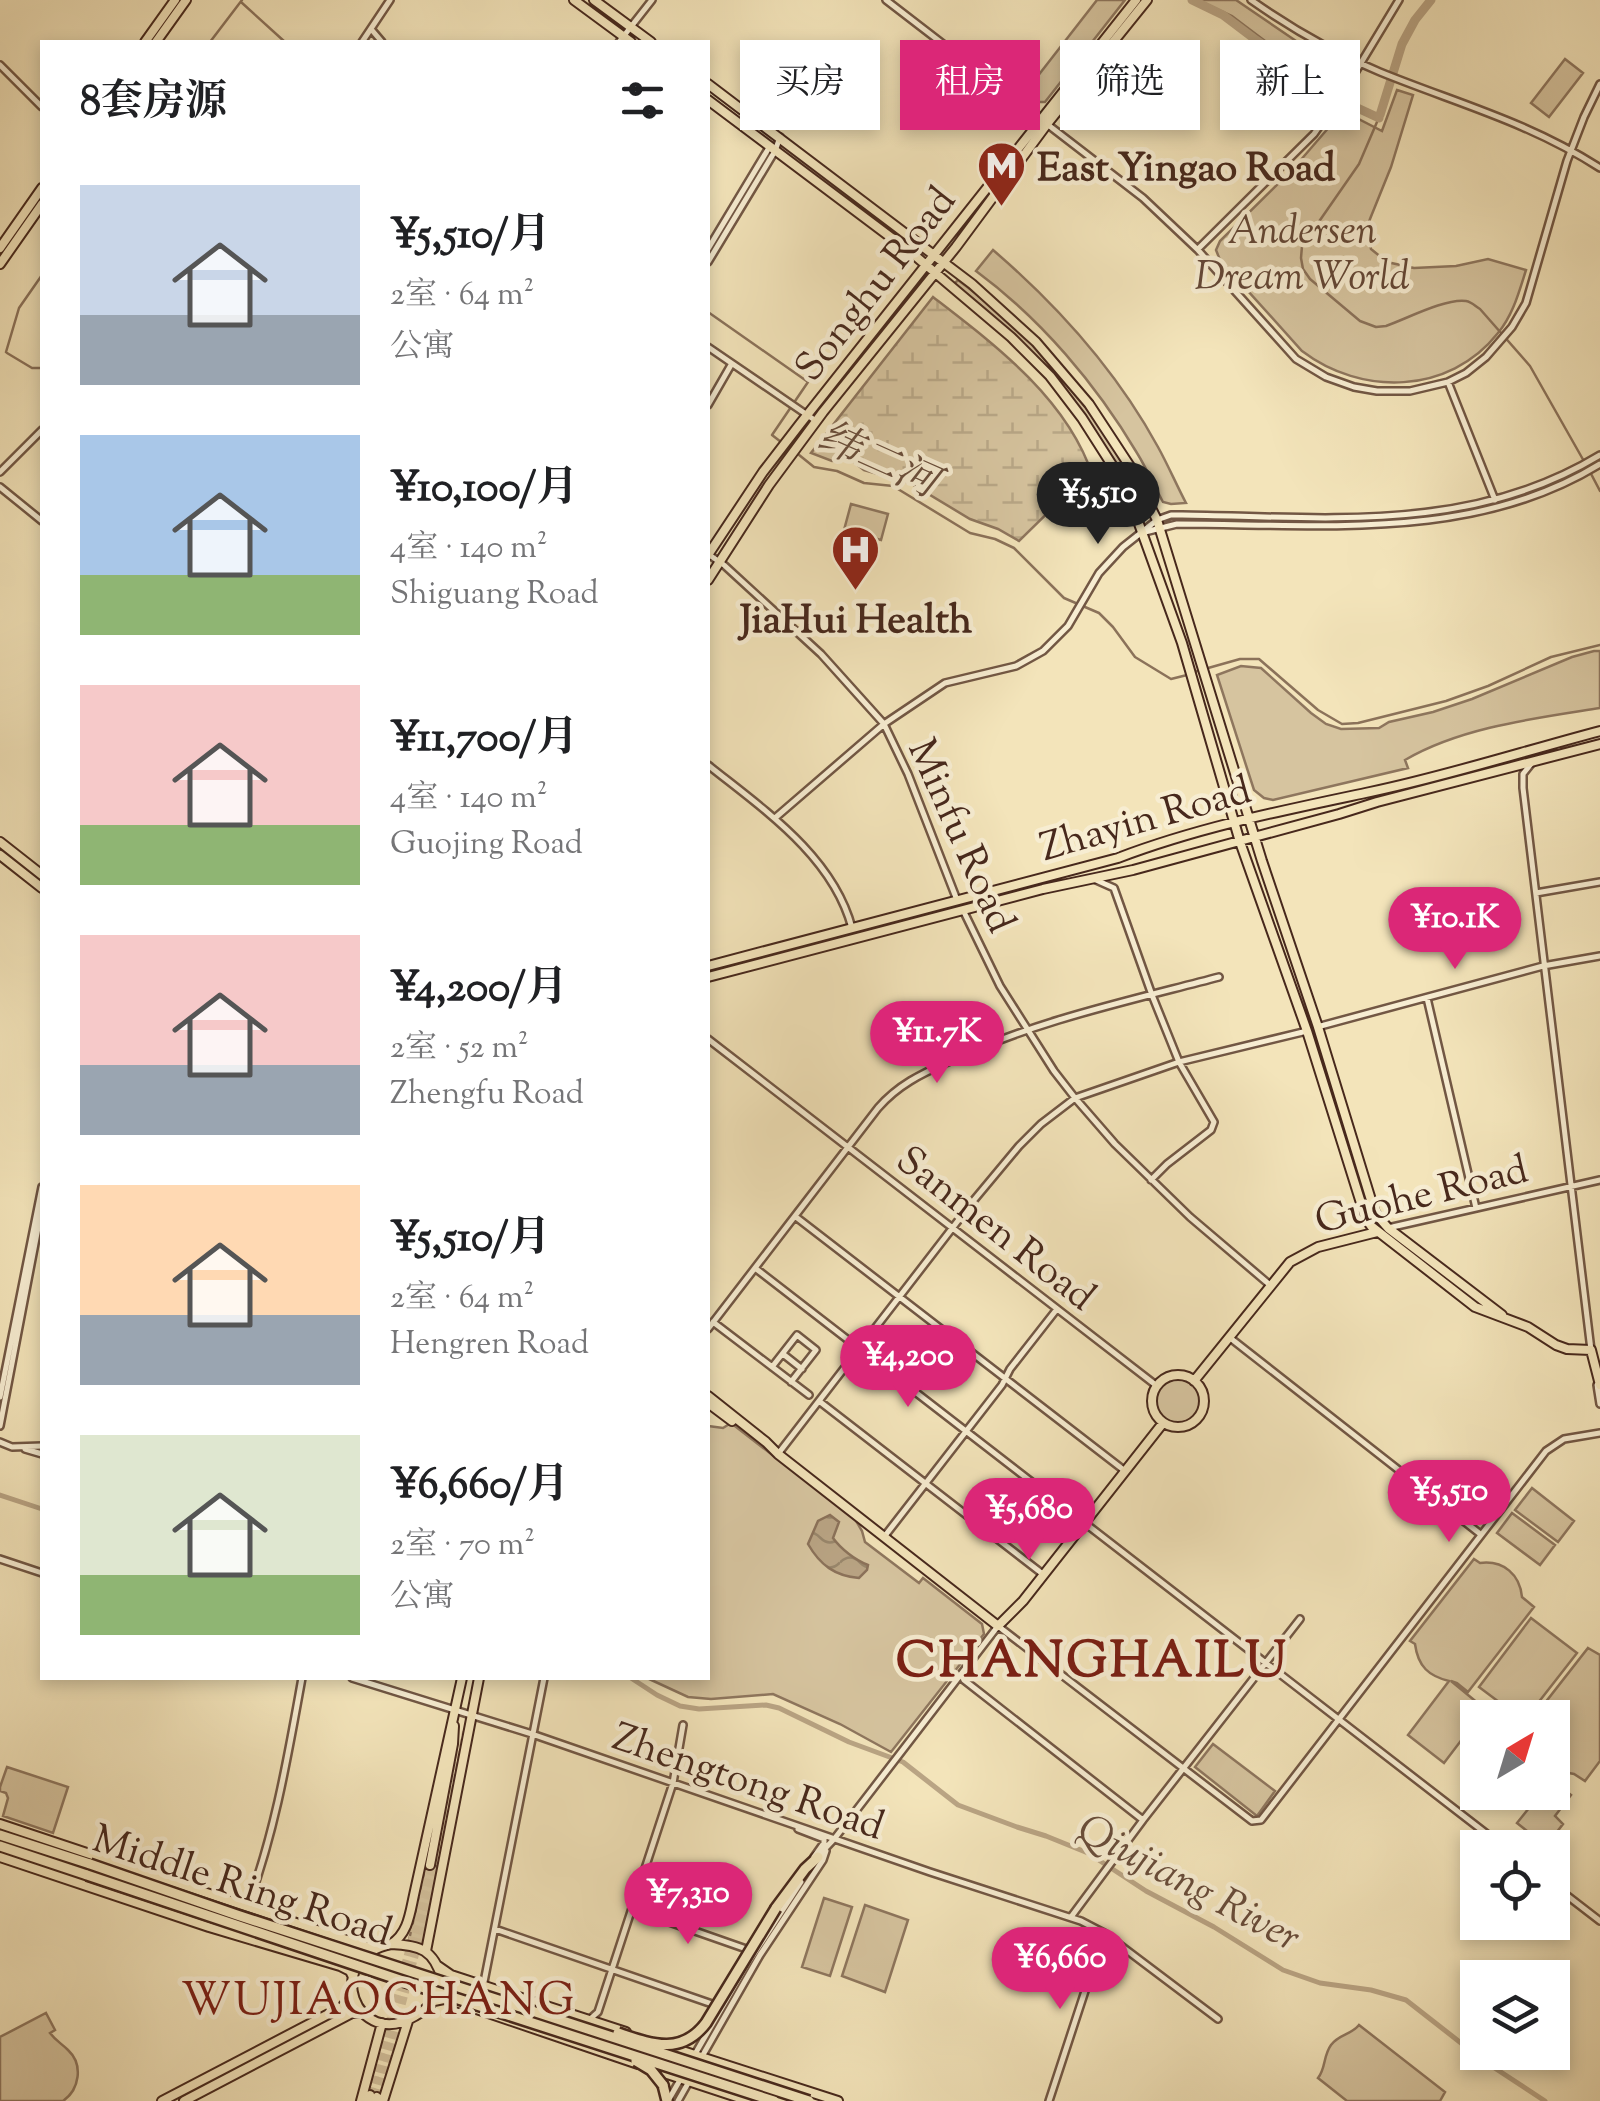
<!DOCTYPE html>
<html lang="zh">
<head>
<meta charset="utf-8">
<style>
	:root { --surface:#fff; --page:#f2f2f2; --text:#202124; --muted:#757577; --accent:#db2777 }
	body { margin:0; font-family:"Sorts Mill Goudy","Noto Serif SC",serif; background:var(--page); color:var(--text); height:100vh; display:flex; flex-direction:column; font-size:38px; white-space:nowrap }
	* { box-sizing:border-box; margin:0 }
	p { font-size:32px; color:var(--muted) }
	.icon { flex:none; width:55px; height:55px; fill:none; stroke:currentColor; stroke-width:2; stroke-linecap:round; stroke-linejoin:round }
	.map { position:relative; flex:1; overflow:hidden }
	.side { position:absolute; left:40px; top:40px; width:670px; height:1640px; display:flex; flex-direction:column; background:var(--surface); border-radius:0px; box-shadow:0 5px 15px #0003 }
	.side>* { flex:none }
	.hud { position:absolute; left:740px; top:40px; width:710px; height:90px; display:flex; gap:20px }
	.needle { width:65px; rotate:38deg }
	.controls { position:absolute; left:1460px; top:1700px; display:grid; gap:20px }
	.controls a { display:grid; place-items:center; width:110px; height:110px; border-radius:0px; background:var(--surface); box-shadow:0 5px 15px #0003; font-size:50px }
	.price { position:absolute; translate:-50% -85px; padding:0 22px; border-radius:35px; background:var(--accent); color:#fff; font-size:32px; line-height:65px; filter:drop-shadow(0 2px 5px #0008) }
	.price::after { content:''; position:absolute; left:50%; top:60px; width:30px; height:22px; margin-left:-15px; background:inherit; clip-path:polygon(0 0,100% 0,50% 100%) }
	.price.on { background:#222; color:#fff }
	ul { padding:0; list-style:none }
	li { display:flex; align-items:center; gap:30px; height:250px; padding:0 40px }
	li span { display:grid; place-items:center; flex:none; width:280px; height:200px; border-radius:0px; color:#555 }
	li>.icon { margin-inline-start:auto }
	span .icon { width:120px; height:120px; fill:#fffc; stroke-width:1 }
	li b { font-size:42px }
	h2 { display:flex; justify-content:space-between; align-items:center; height:120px; padding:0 40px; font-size:42px }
	.chip { padding:0 35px; border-radius:0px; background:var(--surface); box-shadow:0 5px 15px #0003; font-size:35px; line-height:90px }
	.chip.on { background:var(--accent); color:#fff }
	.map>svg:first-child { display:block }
	.green { fill:#d6c49f; stroke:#8e765e; stroke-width:2.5 }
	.wetland { fill:url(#wetland-marsh); stroke:#8e765e; stroke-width:2.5 }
	.water { fill:url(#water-waves); stroke:#8b725a; stroke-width:2.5 }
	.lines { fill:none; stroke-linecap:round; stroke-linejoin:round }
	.stream { stroke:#8b725a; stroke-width:2.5 }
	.canal { stroke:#b9a484; stroke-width:5 }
	.river { stroke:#b9a484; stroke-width:9 }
	.major-tunnel { stroke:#d1be9a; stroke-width:8; stroke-dasharray:8 4; stroke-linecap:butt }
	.minor-casing { stroke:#725744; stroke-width:10 }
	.major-casing { stroke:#47281c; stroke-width:12 }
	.highway-casing { stroke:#47281c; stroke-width:14 }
	.minor { stroke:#f7edd2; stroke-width:5 }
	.major { stroke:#f3e4ba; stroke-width:8 }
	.highway { stroke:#f3e4ba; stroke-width:9 }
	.highway-bridge-casing { stroke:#47281c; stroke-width:14; stroke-linecap:butt }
	.highway-bridge { stroke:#f3e4ba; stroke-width:9 }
	.labels { text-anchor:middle; stroke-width:9; stroke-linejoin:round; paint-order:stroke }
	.poi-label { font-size:40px; font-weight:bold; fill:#47281c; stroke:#f7edd2; text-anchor:start }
	.park-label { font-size:40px; font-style:italic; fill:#644736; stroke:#f7edd2 }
	.street-label { font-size:40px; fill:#47281c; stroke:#f7edd2 }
	.water-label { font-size:42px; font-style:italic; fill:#694d3b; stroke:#f7edd2 }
	.quarter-label { font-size:45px; letter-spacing:2.5px; fill:#7a1f14; stroke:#f7edd2 }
	.district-label { font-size:50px; font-weight:bold; letter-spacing:2.5px; fill:#7a1f14; stroke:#f7edd2 }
</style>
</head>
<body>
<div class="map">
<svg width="1600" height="2101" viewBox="0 0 1600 2101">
	<defs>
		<pattern id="wetland-marsh" width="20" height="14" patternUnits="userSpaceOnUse" patternTransform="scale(2.5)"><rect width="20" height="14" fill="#d6c49f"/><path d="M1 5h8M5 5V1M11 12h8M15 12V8" fill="none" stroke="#b9a888"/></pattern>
		<pattern id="water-waves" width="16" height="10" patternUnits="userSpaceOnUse" patternTransform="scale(2.5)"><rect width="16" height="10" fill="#b9a484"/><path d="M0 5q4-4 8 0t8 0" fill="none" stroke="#98866b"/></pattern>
	</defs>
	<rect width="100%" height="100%" fill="#f3e4ba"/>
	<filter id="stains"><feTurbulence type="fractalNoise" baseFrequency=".002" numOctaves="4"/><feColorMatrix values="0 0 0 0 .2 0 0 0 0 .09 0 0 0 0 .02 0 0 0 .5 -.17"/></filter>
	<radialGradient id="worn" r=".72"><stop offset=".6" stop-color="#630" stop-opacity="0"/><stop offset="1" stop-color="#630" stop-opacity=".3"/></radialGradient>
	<!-- green -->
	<path class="green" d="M1097,0H1125L1045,102H1032L1023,95Z
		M1197,0H1236L1299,43L1340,65L1344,71L1334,87L1265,41L1232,16Z
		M1565,59L1583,73L1549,117L1531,103Z
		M1397,90L1413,95L1391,167L1370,219L1367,228L1371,249L1387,262L1414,268L1456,266L1488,259L1526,270C1519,292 1513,315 1498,333C1449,395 1361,396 1302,351L1220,260L1216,250L1220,241L1293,169L1343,111L1382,131Z
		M993,250C1057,305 1117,372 1158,447C1168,465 1176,484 1186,503L1171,504L1163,502C1154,486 1147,469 1137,453C1096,384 1041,319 976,271Z
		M958,280C974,292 991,305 1007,319C1063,371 1108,433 1143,500L1137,503C1094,415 1032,343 954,284Z
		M851,504L888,514L881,540L844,530Z
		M1594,651H1600V708C1537,718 1461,727 1405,760L1408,768L1273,800L1264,798L1254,790L1217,675L1241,666L1261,668L1311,713L1326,724L1341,729L1379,728L1389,722L1433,712L1472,699L1572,657Z
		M1156 1401a22 22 0 1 1 44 0a22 22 0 1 1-44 0Z
		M731,1423L855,1519L862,1531L865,1542L919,1583L923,1578L982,1624L984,1634L891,1752L840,1724L773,1694L711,1699L688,1697L647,1678H708V1426L723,1428Z
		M1532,1488L1574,1521L1558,1542L1515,1510Z
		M1512,1513L1555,1545L1540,1565L1497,1533Z
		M1474,1559L1480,1563C1504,1560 1520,1575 1522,1597L1534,1607L1468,1692L1457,1683L1451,1681L1485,1709L1444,1763L1408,1735L1449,1681C1429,1676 1418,1667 1415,1644L1410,1641Z
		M1531,1618L1577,1653L1527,1717H1519L1479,1687Z
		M1588,1648L1600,1655V1761L1585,1781L1574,1774L1553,1770L1552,1718L1534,1717Z
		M1213,1744L1275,1791L1257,1816L1195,1767Z
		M7,1767L68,1787L53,1833L3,1816L8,1798L6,1793L0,1791V1787Z
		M1553,1781L1571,1795L1555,1816L1563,1824L1546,1846L1517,1823L1541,1793L1552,1792Z
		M426,1864L440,1867L423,1944L409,1940Z
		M824,1898L852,1907L830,1976L802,1967Z
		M865,1905L908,1920L885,1992L842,1976Z
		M46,2013L55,2030L50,2033C56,2041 61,2043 68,2050C84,2065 79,2090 63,2101H0V2037Z
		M1359,2025L1445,2092L1440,2101H1347L1318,2078C1326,2068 1323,2056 1331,2045C1339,2034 1351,2035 1359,2025Z"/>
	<!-- wetland -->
	<path class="wetland" d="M933,297C994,344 1068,399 1093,477L1072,489L1019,541L998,529L970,519L910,483L864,470L850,459L832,461L811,453Z"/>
	<!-- water -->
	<path class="water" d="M830,1515L839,1522L833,1538C841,1549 855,1560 868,1565L867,1570L859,1578C835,1576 820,1565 808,1544L818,1521Z"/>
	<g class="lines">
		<!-- stream -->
		<path class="stream" d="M241,2L285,42
			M210,42L242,0
			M1380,115L1359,164L1302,246L1301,258L1303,269L1310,279L1360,321L1376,327L1386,326C1406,319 1446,298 1466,301C1472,302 1475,306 1480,309L1530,366L1585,463
			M708,312L808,382L772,435L781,442
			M6,352L19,308L42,275
			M7,353L32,368H42
			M788,446L814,467L837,471L864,483L893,486L970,533L995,539L1014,548L1064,598L1099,613L1113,627L1135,657L1171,679L1187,675
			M1589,470L1600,491
			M1194,672L1240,659H1259L1318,710L1342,724L1358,723L1446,701L1488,686L1551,657L1600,645"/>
		<!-- canal -->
		<path class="canal" d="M0,1495L42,1509
			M631,1678L657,1695L680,1706L699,1709L766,1705L779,1708L849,1742L903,1762L958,1805L1017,1827L1046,1836L1088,1853L1146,1891L1214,1927L1283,1970L1320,1983L1371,1990L1406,2000L1484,2061L1545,2101"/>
		<!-- river -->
		<path class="river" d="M1192,0L1223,15L1256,40L1351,105L1379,118
			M1380,115L1402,44L1415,20L1431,0"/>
		<!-- major-tunnel -->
		<path class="major-tunnel" d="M370,2095L415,1929L430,1865
			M377,2097L422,1928L466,1732"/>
		<defs>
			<path id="minor" d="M886,0L1143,198L1198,250L1296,359L1326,377L1354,387L1377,391H1410L1448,382L1466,373L1486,357L1512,327L1526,303L1567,161L1584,117L1600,84
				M1251,0C1291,28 1334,53 1380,72C1456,103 1529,122 1600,168
				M371,29L382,42
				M362,42L390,0
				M619,42L652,0
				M0,65L42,107
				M708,249L770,146
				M1198,249L1314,134L1344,91L1399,0
				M708,262L775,151L780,137
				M708,347L816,421
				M1448,382L1495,500
				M708,405L731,365
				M0,472L42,430
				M0,487L42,521
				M1145,532L1177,524C1319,524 1474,542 1600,464
				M708,554L724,565L821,654L884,724L908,774L957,900
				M1531,764L1523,774V788L1591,1350
				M708,765C763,809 833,856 852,928
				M775,818L884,724L945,683L1016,666L1043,651L1068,626L1099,573L1123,547L1157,520L1171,515H1182C1327,517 1470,534 1600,455
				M1096,880L1114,888L1152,995L1179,1062L1214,1122L1211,1130L1167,1164L1151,1180
				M1536,893L1600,882
				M963,910L1000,986L1054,1071L1075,1098L1115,1144L1190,1217L1270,1285
				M1427,998L1476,1208
				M1317,1027L1543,966L1600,956
				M708,1039L1157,1386
				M796,1217L1125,1471
				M1388,1228L1600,1180
				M755,1268L1505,1848
				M713,1322L809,1395
				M708,1329L878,1108C898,1085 921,1074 948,1062C1034,1021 1128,1001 1219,977
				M1229,1337L1479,1533
				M783,1354L802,1369
				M772,1367L797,1335L816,1350L791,1382
				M1597,1385L1600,1404
				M0,1397L42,1187
				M819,1401L1044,1575
				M0,1426L42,1207
				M0,1442L12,1447L42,1446
				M25,1449L42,1454
				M778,1454L974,1200L1019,1146L1041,1124L1075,1098L1179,1062L1307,1031
				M884,1537L1002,1385L1010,1369L1057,1309
				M0,1559L42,1573
				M352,1678L532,1734L930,1872L1081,1921L1104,1933L1218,2019
				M964,1680L1143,1820
				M798,1829L824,1839V1843L814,1857
				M818,1856L835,1838L998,1626L1252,1821L1261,1820L1546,1451L1564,1439L1600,1433
				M1552,1884L1600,1921
				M247,1907C275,1833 288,1755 302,1678
				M632,1909L752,1951
				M1071,1917L1143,1820L1300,1619
				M495,1929L715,2005
				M483,1987L544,1678
				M589,2020L598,2012L673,1783L683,1725
				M700,2060L760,1955L823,1860L826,1851
				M669,2099L746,1966L801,1882
				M678,2101L691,2078
				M1049,2101L1104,1933"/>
			<path id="major" d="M574,0L631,42
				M594,0L651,42
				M145,42L175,0
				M156,42L186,0
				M708,84L972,284L1036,342L1089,404L1131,468L1157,520L1262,861L1318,1027L1375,1213L1388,1228L1502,1315
				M708,100L913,254L1011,337L1050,376L1082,418L1112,465L1134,510L1182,643L1240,842L1307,1031L1366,1219L1371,1226L1475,1307L1528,1327L1556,1345L1567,1349L1591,1350L1600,1385
				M0,248L42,188
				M0,264L42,204
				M708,555L763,472L800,424L1136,0
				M708,580L769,485L823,412L956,247L1047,124L1147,0
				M0,842L42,875
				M0,855L42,888
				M708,966L1118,858C1199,827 1285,810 1370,792C1447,776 1524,751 1600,731
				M708,977L1043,889L1133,870L1339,814L1377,802L1600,744
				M1152 1401a26 26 0 1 1 52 0a26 26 0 1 1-52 0Z
				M1194,1381L1290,1262L1318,1247L1377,1232
				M708,1396L766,1442L778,1454L998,1626L1023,1601L1163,1423
				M708,1403L732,1421
				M0,1824L374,1949
				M0,1857L209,1927L340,1966L350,1971L353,1977
				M430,1865L453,1744L454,1726
				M391,1944C408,1934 410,1913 414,1895L462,1678
				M391,1944C420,1945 434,1950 442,1979C439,1997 431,2007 415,2016C356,2052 321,1958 391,1944Z
				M426,1951L479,1678
				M438,1966L451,1975L626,2032
				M434,2001L444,1999L454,2002
				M453,2001L638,2064
				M667,2046L838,2101
				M652,2069L749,2101
				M162,2101L342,2007L352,1995
				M184,2101L352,2013H362
				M361,2101L382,2023
				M368,2101L370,2095
				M375,2101L377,2097
				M383,2101L408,2021"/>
			<path id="highway" d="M0,1835L90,1864
				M0,1846L87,1875
				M776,1908L805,1869L818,1857
				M663,2085L667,2101"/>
		</defs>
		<!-- minor casing -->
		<use href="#minor" class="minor-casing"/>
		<!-- major casing -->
		<use href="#major" class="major-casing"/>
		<!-- highway casing -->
		<use href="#highway" class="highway-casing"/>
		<!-- minor -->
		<use href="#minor" class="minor"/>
		<!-- major -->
		<use href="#major" class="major"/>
		<!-- highway -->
		<use href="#highway" class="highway"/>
		<defs>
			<path id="highway-bridge" d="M90,1864L237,1915L809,2101
				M87,1875L418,1986L774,2101
				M618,2033C651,2044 681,2056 706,2023L776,1908
				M636,2061L651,2070L663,2085"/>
		</defs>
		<!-- highway-bridge casing -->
		<use href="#highway-bridge" class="highway-bridge-casing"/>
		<!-- highway-bridge -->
		<use href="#highway-bridge" class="highway-bridge"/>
	</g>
	<!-- icons -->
	<defs>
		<symbol id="metro-pin" viewBox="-11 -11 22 30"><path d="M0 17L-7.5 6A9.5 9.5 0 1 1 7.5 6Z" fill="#8f2418" stroke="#f7edd2"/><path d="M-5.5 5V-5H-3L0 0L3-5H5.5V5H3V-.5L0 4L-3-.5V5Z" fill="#fff"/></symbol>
		<symbol id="hospital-pin" viewBox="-11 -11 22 30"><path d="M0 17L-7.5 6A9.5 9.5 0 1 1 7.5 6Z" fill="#8f2418" stroke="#f7edd2"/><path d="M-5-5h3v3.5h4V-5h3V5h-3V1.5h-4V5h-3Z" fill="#fff"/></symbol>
	</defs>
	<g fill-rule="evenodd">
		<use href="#metro-pin" x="974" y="138" width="55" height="75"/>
		<use href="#hospital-pin" x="828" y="522" width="55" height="75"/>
	</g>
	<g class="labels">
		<!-- poi labels -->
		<g class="poi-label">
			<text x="1037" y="180">East Yingao Road</text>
			<text x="856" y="632" text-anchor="middle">JiaHui Health</text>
		</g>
		<!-- park labels -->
		<g class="park-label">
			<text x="1302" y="243">Andersen<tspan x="1302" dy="46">Dream World</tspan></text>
		</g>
		<!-- street labels -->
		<g class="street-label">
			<text transform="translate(874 283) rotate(-52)" y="14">Songhu Road</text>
			<text transform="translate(1145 817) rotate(-16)" y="14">Zhayin Road</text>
			<text transform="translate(963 835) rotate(66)" y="14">Minfu Road</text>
			<text transform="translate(1421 1193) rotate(-14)" y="14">Guohe Road</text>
			<text transform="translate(997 1227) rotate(38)" y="14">Sanmen Road</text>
			<text transform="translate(749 1780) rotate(19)" y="14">Zhengtong Road</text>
			<text transform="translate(243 1884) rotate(18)" y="14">Middle Ring Road</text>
		</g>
		<!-- water labels -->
		<g class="water-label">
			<text transform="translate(879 458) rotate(24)" y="15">纬二河</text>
			<text transform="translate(1190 1881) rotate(28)" y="15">Qiujiang River</text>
		</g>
		<!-- quarter labels -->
		<g class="quarter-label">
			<text x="379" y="2014">WUJIAOCHANG</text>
		</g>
		<!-- district labels -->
		<g class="district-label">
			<text x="1092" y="1676">CHANGHAILU</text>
		</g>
	</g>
	<rect width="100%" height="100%" filter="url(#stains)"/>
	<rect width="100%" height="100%" fill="url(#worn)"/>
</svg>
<div class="controls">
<a><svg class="needle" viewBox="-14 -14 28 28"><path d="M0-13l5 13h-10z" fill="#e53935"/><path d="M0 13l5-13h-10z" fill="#757577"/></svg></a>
<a><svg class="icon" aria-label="locate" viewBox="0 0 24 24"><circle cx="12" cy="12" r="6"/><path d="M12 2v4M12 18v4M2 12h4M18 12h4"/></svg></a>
<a><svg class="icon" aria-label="layers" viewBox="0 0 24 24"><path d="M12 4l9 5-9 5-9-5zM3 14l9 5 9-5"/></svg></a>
</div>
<b class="price on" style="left:1098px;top:547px">¥5,510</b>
<b class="price" style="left:1455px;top:972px">¥10.1K</b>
<b class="price" style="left:937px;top:1086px">¥11.7K</b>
<b class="price" style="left:908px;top:1410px">¥4,200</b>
<b class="price" style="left:1449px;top:1545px">¥5,510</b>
<b class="price" style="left:1029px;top:1563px">¥5,680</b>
<b class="price" style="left:688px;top:1947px">¥7,310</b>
<b class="price" style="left:1060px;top:2012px">¥6,660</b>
<div class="hud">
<a class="chip">买房</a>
<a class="chip on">租房</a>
<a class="chip">筛选</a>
<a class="chip">新上</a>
</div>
<section class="side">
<h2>8套房源<svg class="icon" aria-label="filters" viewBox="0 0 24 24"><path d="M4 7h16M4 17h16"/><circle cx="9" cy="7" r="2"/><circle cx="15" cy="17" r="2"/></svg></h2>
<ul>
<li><span style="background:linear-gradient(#c9d6e8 65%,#9aa5b1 0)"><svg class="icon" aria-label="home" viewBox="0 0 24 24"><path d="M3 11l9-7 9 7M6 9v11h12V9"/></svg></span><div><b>¥5,510/月</b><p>2室 · 64 m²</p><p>公寓</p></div></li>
<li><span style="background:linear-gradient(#a9c7e8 70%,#8fb573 0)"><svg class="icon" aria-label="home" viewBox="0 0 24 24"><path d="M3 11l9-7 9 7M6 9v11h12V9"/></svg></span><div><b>¥10,100/月</b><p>4室 · 140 m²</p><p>Shiguang Road</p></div></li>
<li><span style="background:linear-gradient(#f6c9c9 70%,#8fb573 0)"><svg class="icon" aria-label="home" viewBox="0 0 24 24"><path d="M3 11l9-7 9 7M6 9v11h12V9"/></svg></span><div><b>¥11,700/月</b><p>4室 · 140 m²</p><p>Guojing Road</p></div></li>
<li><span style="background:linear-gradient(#f6c9c9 65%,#9aa5b1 0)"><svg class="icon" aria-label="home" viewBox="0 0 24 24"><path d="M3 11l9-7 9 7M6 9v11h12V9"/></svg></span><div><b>¥4,200/月</b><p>2室 · 52 m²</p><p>Zhengfu Road</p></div></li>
<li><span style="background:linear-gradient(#ffd9b3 65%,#9aa5b1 0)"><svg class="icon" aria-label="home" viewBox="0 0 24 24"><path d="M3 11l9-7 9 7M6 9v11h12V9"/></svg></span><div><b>¥5,510/月</b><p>2室 · 64 m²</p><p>Hengren Road</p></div></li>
<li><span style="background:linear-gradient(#dfe7d0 70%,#8fb573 0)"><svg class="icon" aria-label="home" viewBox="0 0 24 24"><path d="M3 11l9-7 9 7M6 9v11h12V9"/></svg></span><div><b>¥6,660/月</b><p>2室 · 70 m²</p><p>公寓</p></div></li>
</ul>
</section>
</div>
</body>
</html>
